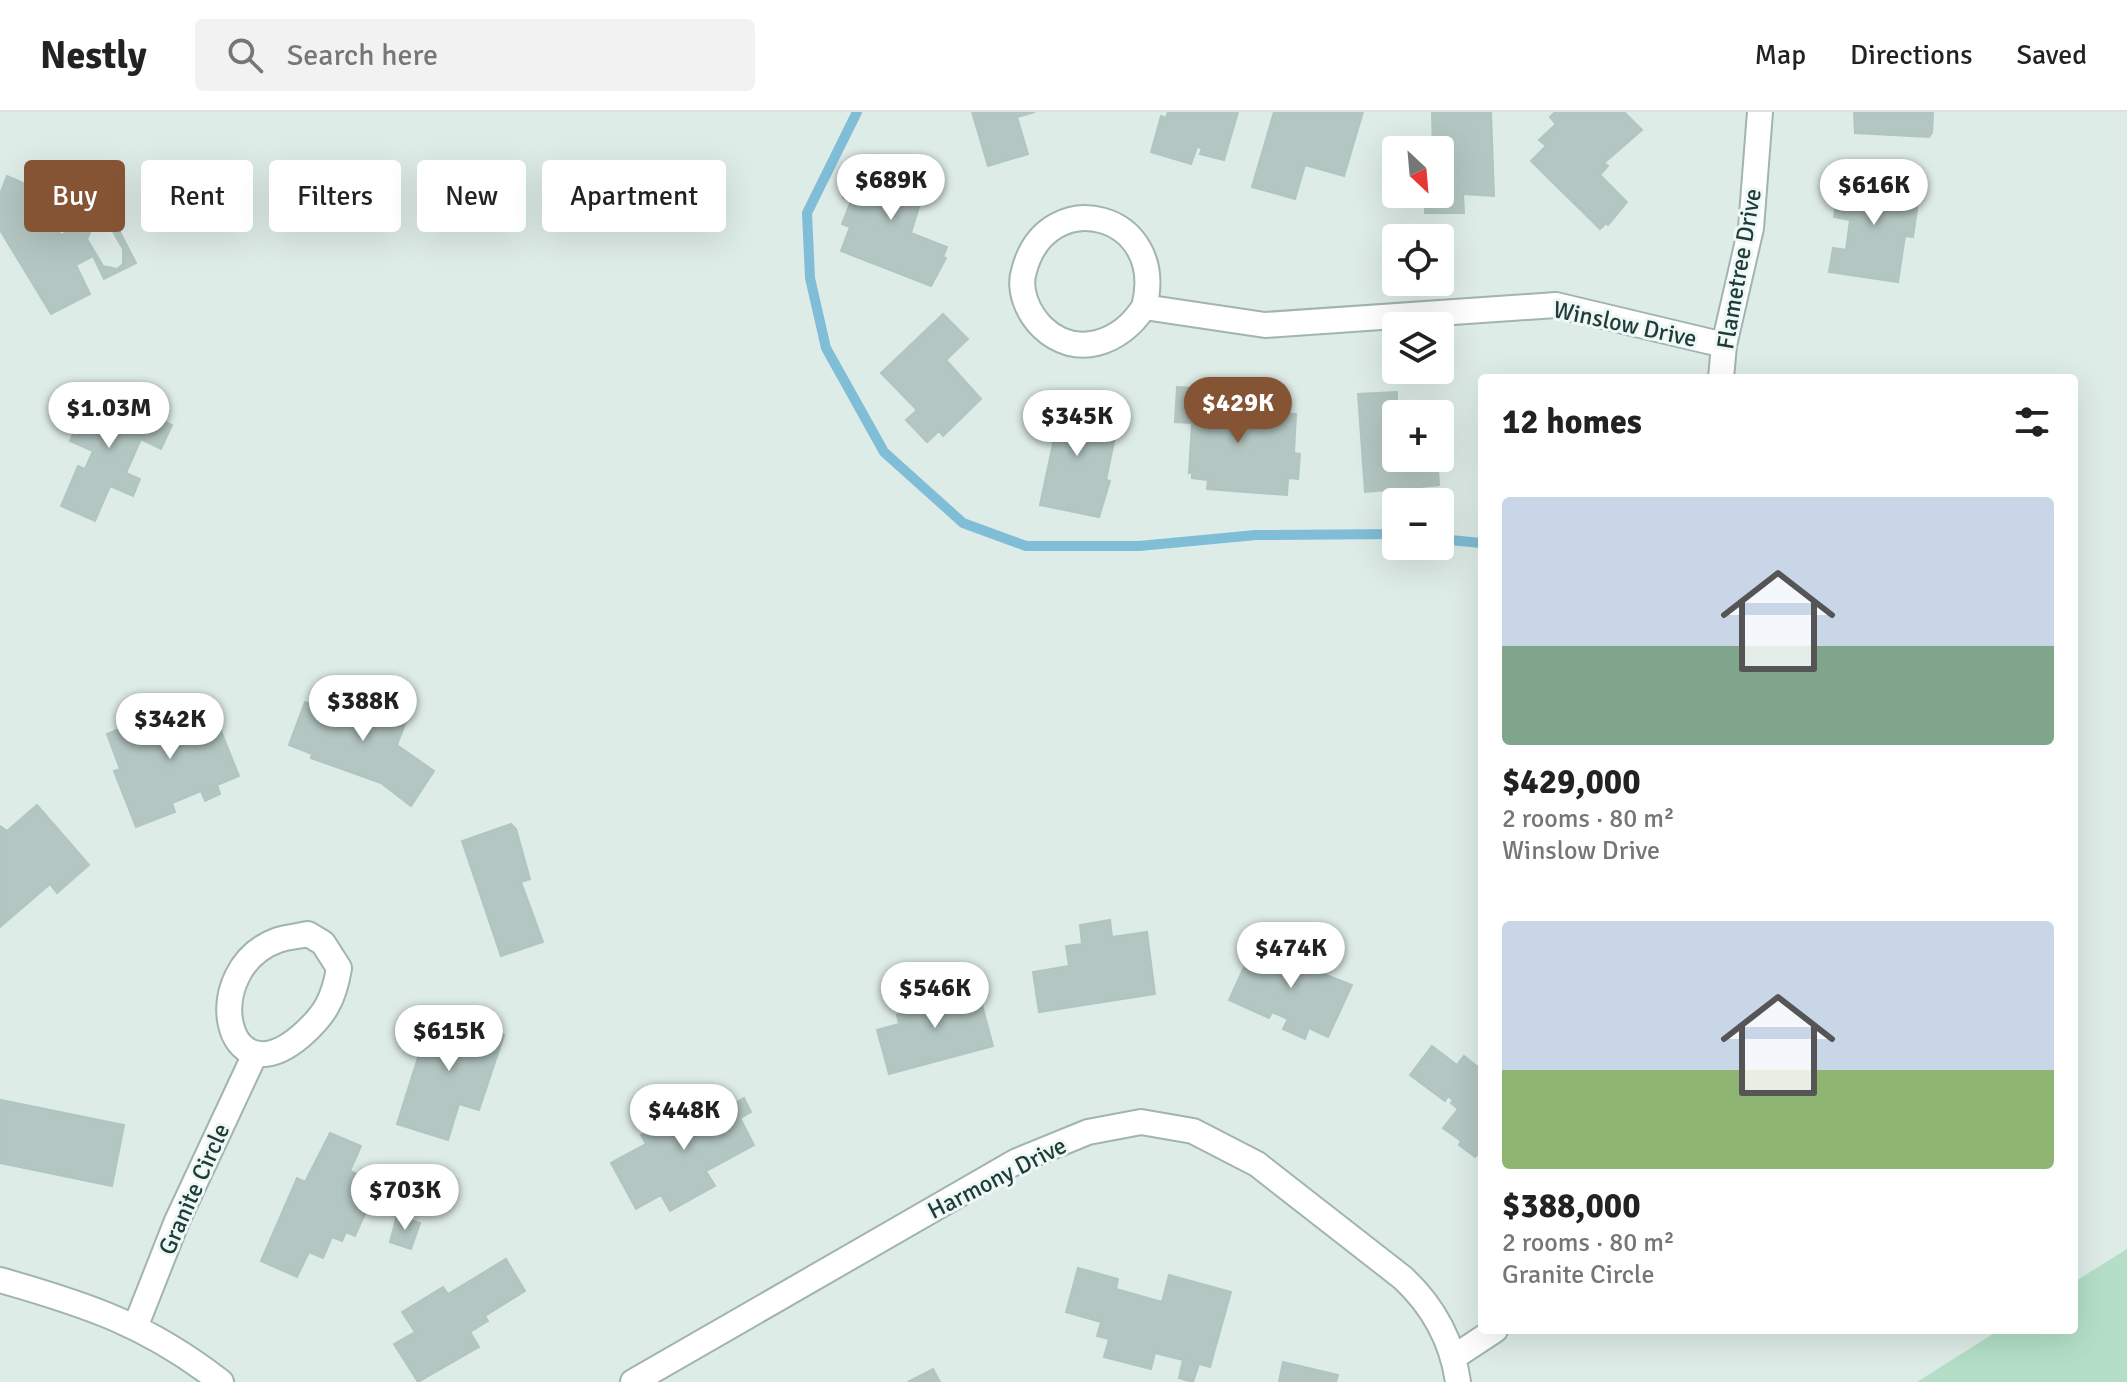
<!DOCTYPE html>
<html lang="en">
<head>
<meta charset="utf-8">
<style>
	:root { --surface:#fff; --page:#f2f2f2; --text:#222; --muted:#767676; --line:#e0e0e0; --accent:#855434 }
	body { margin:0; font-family:Signika,sans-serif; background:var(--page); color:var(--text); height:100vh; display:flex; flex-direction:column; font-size:30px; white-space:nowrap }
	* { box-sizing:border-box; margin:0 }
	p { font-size:26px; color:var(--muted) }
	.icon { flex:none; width:44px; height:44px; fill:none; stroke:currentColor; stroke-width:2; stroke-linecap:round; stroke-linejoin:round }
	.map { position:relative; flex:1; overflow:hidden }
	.sheet { position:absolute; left:1478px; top:262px; width:600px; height:960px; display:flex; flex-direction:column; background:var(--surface); border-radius:8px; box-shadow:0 8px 32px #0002 }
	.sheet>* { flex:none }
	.hud { position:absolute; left:24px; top:48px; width:760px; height:72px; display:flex; gap:16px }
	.needle { width:52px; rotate:154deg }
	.tools { position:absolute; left:1382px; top:24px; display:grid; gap:16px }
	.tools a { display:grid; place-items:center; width:72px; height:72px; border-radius:8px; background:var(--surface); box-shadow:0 8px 32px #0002; font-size:40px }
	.price { position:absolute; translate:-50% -68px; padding:0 18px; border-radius:28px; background:#fff; color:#222; font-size:26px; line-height:52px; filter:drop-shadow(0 2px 4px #0008) }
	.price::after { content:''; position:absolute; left:50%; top:48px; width:24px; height:18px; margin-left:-12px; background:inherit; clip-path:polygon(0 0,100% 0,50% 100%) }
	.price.current { background:var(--accent); color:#fff }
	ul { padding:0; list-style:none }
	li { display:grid; align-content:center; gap:16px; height:424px; padding:0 24px }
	li span { display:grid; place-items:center; height:248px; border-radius:8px; color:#555 }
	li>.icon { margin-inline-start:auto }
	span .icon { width:144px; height:144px; fill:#fffc; stroke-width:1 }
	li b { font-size:34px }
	h2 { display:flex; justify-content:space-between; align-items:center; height:96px; padding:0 24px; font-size:34px }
	.chip { padding:0 28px; border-radius:8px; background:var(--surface); box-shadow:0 8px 32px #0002; font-size:28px; line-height:72px }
	.chip.current { background:var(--accent); color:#fff }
	header { display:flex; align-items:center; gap:48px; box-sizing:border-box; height:112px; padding:0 40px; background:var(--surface); border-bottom:2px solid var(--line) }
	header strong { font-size:38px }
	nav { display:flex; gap:44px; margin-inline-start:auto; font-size:28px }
	.search { width:560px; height:72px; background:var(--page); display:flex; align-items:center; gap:20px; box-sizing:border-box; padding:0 28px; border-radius:8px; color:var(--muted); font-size:30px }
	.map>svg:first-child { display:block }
	.green { fill:#b4dfc6 }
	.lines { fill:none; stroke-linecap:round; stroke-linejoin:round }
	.stream { stroke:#80bdd7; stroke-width:10 }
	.building { fill:#b3c6c1; stroke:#b0c6c0; stroke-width:2; fill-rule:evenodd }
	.minor-casing { stroke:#a1b4b0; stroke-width:28 }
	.minor { stroke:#fff; stroke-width:24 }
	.labels { text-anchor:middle; stroke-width:6; stroke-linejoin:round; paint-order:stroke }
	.street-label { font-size:24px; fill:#1e3d39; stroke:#eff8f5 }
</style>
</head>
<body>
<header>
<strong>Nestly</strong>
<div class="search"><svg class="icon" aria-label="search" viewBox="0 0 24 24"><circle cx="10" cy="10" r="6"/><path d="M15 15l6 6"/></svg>Search here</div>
<nav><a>Map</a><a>Directions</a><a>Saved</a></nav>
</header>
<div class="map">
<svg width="2127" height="1270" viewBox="0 0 2127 1270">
	<rect width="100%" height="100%" fill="#deece8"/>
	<!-- green -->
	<path class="green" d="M2127,1137V1270H1917L1999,1218H2074V1170Z"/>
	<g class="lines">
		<!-- stream -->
		<path class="stream" d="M857,0L807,101L810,166L826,236L884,340L963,411L1026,434H1139L1256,423L1396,422
			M1440,427L1481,431L1482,434"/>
	</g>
	<!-- building -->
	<path class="building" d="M972,0H1035L1017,5L1028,42L988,54Z
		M1168,0H1238L1224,48L1200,42L1202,36L1197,35L1191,52L1151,40L1161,4L1166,6Z
		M1274,0H1363L1344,64L1305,53L1295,87L1252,75Z
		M1432,0H1491L1494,84L1463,82L1464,101H1425V82H1440V38H1433Z
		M1555,0H1624L1642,18L1604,51L1608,54L1600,63L1627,90L1608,113L1606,111L1600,117L1531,49L1546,34L1539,28L1556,12L1550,5Z
		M1854,0H1930L1933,1L1932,21L1929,25L1855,21Z
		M879,43L929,62L911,121L947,135L943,145L946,146L931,174L841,139L850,115L842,112L851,89L843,86L853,59L870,66Z
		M7,64L30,74L54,122L59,120L61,123L109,99L136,151L104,167L93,144L76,153L90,182L51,202L0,118V82ZM104,111L111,116L123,137V152L117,157L103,154L87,127L92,116Z
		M1841,64L1920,76L1913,125L1905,124L1898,170L1829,160L1833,136L1846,138L1850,108L1834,105Z
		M943,202L968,227L946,248L981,287L943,324L939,319L927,330L906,308L917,298L881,261Z
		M1177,275L1216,277L1214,299L1296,302L1294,341L1300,342L1298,367L1288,366L1287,383L1207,377L1208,368L1192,366V360L1189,361L1192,311L1175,310Z
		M94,276L172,313L161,337L141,327L126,361L140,367L133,384L110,374L95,409L61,394L78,354L85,357L93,339L70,329L81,304L75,301L80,290L87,293Z
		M1397,280L1396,346H1432V356H1438L1439,373L1411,376L1412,390L1389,394L1388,378L1365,380L1358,282Z
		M1049,286L1090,295L1085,315L1094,317L1096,307L1103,302L1112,304L1118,311L1106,368L1110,369L1099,405L1040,393L1054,327L1041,325Z
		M351,574L388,587L385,595L408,604L397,633L434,659L411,694L381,671L311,646L312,642L289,633L305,590L340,603Z
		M189,588L196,603L212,597L239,664L217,673L220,682L205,689L201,679L172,691L175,700L136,715L114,659L120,657L107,622L153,603L163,608L175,604L172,595Z
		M37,693L89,753L57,781L50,772L0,815V714L7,719Z
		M511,712L516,717L530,767L521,770L543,830L501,844L462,729Z
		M1110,808L1112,825L1147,820L1155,882L1039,900L1033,860L1069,854L1066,834L1082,832L1080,813Z
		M1255,831L1289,847L1296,832L1323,844L1316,859L1352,873L1328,925L1309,916L1305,927L1283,917L1288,907L1272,900L1269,906L1229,888Z
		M938,874L942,888L978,878L993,934L889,962L877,918L899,912L897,903L905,901L900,884Z
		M434,895L504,923L479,998L459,992L448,1028L397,1012Z
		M1432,934L1457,953L1464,944L1478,955L1482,949V1045L1478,1042L1475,1045L1459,1033L1461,1029L1443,1016L1458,997L1451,991L1453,988L1448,984L1445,989L1410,963Z
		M698,979L710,1000L730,989L732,993L744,986L751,1000L740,1006L754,1033L706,1059L715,1074L670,1099L661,1083L636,1097L611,1051L646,1032L641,1023L677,1007L670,994Z
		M1,988L124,1013L112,1074L0,1051Z
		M330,1021L361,1034L350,1059L359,1063L357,1068L376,1077L355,1124L346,1120L342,1129L332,1125L323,1146L309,1140L297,1165L261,1149L297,1066L305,1070Z
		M397,1103L420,1111L411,1137L390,1130Z
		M506,1147L525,1179L485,1204L488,1209L470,1220L479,1235L418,1270L394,1232L415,1220L402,1200L443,1175L448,1182Z
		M1078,1156L1118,1167L1116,1177L1162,1190L1169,1163L1231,1180L1210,1255L1199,1252L1193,1270L1179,1266L1183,1248L1155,1241L1151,1257L1104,1245L1109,1227L1097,1224L1101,1210L1066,1200Z
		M1283,1250L1338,1263L1336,1270H1279Z
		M933,1257L940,1270H908Z"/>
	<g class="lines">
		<defs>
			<path id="minor" d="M1144,195C1121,231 1076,248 1042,215C1028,201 1018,178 1024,159C1047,70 1169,101 1144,195L1265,213L1556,193L1724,233
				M1721,266L1724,233L1751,116L1760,0
				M308,822L323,831L339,856C334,887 325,903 301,924C223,990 199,856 278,828C287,825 299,824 308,822Z
				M0,1168C88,1193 148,1213 221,1270
				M136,1213L177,1109L255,942
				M1454,1245L1495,1218
				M633,1270L1017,1049L1088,1020L1141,1010L1193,1019L1257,1052L1403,1166C1434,1195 1452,1228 1458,1270"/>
		</defs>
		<!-- minor casing -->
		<use href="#minor" class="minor-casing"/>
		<!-- minor -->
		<use href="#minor" class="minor"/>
	</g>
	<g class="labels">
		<!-- street labels -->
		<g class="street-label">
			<text transform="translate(1739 157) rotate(-80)" y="8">Flametree Drive</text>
			<text transform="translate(1625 212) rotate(12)" y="8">Winslow Drive</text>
			<text transform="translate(997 1066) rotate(-27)" y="8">Harmony Drive</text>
			<text transform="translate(194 1077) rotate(-66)" y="8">Granite Circle</text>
		</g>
	</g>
</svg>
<div class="tools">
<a><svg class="needle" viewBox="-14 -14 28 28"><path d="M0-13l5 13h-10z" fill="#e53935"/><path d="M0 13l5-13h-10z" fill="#767676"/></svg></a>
<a><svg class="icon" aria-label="locate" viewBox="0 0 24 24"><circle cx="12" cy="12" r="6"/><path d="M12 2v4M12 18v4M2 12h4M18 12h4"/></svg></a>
<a><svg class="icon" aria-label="layers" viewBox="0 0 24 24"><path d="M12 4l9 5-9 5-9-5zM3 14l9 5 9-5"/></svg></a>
<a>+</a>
<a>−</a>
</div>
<b class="price" style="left:891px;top:110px">$689K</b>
<b class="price" style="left:1874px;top:115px">$616K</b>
<b class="price current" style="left:1238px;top:333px">$429K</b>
<b class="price" style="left:109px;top:338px">$1.03M</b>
<b class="price" style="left:1077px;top:346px">$345K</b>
<b class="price" style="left:363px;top:631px">$388K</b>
<b class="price" style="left:170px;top:649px">$342K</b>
<b class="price" style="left:1291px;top:878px">$474K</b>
<b class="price" style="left:935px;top:918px">$546K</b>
<b class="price" style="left:449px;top:961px">$615K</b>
<b class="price" style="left:684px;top:1040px">$448K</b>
<b class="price" style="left:405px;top:1120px">$703K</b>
<div class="hud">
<a class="chip current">Buy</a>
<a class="chip">Rent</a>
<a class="chip">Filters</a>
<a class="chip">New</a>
<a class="chip">Apartment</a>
</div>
<section class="sheet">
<h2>12 homes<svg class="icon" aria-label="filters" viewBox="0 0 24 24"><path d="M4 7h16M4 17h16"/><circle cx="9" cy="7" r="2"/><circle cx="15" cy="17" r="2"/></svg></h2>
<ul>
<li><span style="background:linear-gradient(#c9d6e8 60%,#7fa58c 0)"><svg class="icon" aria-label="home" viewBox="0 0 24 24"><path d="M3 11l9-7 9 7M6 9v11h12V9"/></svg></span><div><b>$429,000</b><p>2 rooms · 80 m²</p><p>Winslow Drive</p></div></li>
<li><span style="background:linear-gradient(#c9d6e8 60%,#8fb573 0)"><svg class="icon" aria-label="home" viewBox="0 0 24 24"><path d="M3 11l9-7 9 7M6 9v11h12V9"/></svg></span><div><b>$388,000</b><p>2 rooms · 80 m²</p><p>Granite Circle</p></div></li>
</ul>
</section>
</div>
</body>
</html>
